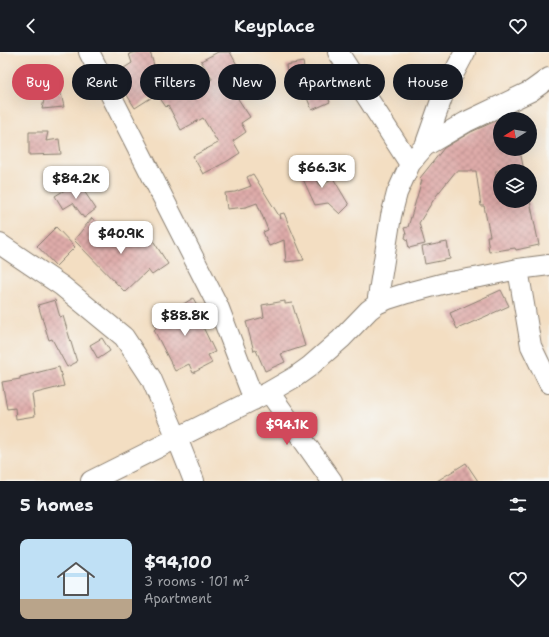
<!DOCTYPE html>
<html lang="en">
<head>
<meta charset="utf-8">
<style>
	:root { --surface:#171b24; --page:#20242c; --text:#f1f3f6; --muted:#9ea1a6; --line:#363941; --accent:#d1495b }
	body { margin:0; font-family:"Shantell Sans",sans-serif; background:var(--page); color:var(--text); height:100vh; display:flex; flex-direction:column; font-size:15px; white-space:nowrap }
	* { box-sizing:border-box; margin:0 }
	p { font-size:13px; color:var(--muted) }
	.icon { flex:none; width:22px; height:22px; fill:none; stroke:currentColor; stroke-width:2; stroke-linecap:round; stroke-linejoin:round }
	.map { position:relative; height:429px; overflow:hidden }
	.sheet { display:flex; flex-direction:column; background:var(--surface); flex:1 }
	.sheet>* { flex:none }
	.hud { position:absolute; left:12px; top:12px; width:525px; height:36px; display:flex; gap:8px }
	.needle { width:26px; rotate:259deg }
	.fabs { position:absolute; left:493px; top:60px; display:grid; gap:8px }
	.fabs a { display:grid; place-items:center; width:44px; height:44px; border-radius:50%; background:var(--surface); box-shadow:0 4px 16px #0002; font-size:20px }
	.price { position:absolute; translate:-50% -34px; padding:0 9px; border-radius:8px; background:#fff; color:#222; font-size:13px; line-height:26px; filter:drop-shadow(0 1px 2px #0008) }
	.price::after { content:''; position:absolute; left:50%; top:24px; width:12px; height:9px; margin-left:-6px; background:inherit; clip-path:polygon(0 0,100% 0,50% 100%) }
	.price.selected { background:var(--accent); color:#fff }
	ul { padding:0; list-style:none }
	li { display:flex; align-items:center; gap:12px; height:100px; padding:0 20px }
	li+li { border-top:1px solid var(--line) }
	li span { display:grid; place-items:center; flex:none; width:112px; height:80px; border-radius:8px; color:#555 }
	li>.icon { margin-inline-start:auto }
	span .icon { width:48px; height:48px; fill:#fffc; stroke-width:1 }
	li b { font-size:17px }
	h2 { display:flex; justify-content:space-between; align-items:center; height:48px; padding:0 20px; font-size:17px }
	.tag { padding:0 14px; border-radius:18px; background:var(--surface); box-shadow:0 4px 16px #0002; font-size:14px; line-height:36px }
	.tag.selected { background:var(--accent); color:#fff }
	header { display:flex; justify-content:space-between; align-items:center; height:52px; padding:0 20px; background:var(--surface); font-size:18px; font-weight:600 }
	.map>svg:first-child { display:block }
	.building { fill:url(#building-cross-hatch) }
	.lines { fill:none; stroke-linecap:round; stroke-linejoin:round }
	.minor-casing { stroke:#887d6f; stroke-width:22 }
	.minor { stroke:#fff; stroke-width:20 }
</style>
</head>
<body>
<header><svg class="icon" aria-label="back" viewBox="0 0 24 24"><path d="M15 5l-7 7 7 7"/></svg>Keyplace<svg class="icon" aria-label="heart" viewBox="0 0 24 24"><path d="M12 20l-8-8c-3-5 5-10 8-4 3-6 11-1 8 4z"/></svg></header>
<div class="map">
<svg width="549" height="429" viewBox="0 0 549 429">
	<defs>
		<pattern id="building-cross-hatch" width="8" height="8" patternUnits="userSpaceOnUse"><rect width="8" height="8" fill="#deaba9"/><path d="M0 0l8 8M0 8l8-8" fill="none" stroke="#be9391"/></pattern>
	</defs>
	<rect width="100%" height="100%" fill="#f6f6f2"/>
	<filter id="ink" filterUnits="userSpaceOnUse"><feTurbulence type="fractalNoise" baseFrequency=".025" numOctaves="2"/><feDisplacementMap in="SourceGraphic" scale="8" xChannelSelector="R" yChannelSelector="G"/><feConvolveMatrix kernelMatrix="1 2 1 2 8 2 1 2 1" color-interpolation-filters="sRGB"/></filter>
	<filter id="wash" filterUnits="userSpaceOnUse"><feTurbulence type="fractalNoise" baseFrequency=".012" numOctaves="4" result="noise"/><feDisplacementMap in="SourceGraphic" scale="16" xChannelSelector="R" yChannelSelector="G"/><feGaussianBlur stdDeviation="0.9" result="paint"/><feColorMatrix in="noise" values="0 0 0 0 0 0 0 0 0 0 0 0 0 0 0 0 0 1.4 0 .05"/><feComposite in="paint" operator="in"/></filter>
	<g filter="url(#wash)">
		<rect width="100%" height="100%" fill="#f3dec2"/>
		<g id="blocks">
			<!-- building -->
			<path class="building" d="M137,0H150L157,23L164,18L184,45L212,27L201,9L218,0H230L242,22L227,30L250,65L241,71L246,80L233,89L240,101L226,110L203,122L193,104L218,91L203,66L181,78L168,53L166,55L157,42L135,56L119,30L129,24L124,16L132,11L129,2Z
				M303,10L306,27L288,30L286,13Z
				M320,27L330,50L312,58L302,34Z
				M59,32L64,55L42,57L47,34Z
				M500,67V97H510L512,100L520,99L524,119H495L500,144V149H530L539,193L516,198L515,196L489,200L487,184H490L484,154H481L476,119H456L436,144L419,171L425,192L409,196L407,187L405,186L406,182L404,176L408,175L422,128L420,126L444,96L471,80Z
				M29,80H48L46,89L59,87L61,102L29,103Z
				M308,107L320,134L333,126L349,153L340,162L328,151L315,153L296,112Z
				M253,122L281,167L280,162L284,161L304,208L286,210L284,188L269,194L263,180L268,178L257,151L246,155L227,157L225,141L235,140L251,134L247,125Z
				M78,130L96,157L84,166L73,151L63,157L55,144Z
				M92,166L120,195L147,179L168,212L152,223L148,218L125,240L74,188Z
				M56,175L75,195L56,214L37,194Z
				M447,190L450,207L425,212L422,195Z
				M501,238L509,254L457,277L450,261Z
				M193,246L207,270L202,273L215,300L208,303L212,311L193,321L189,312L175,319L154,278L157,275L154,271Z
				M55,248L60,265L63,264L77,310L67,315L52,287L49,288L38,253Z
				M285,249V252L292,251L305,294L281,302L285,310L265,319L256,298L254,299L246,270L264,265L262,253Z
				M102,286L110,299L98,307L90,293Z
				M59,315L64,334L32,342L35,364L16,367L15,356L7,357L2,330L20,327V325Z
				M466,411L478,429H437Z"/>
		</g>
	</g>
	<g filter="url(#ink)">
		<use href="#blocks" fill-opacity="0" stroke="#887d6f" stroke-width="1"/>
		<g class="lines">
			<defs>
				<path id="minor" d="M89,0L218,254L254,348
					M338,0L410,112
					M425,94L444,40L465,0
					M0,192L62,234L124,285L151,326L177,386L194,429
					M518,217L531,294L549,331
					M377,252L391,164L397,141L410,112L417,103L425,94L466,70L531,39L549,26
					M269,340L332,429
					M91,429L269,340L295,325L309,315L341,287L369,258L377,252L388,247L407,241L449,230L480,225L518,217L549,213"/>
			</defs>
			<!-- minor casing -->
			<use href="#minor" class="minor-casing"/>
			<!-- minor -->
			<use href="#minor" class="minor"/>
		</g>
	</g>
</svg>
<div class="fabs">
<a><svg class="needle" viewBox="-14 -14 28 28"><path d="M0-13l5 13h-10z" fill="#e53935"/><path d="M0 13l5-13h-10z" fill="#9ea1a6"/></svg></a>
<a><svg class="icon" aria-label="layers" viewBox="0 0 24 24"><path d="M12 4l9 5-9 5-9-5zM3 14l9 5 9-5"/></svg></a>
</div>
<b class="price" style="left:322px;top:137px">$66.3K</b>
<b class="price" style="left:76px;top:148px">$84.2K</b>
<b class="price" style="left:121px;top:203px">$40.9K</b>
<b class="price" style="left:185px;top:285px">$88.8K</b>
<b class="price selected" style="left:287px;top:394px">$94.1K</b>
<div class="hud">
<a class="tag selected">Buy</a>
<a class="tag">Rent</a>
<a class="tag">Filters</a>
<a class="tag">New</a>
<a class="tag">Apartment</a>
<a class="tag">House</a>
</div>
</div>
<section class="sheet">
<h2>5 homes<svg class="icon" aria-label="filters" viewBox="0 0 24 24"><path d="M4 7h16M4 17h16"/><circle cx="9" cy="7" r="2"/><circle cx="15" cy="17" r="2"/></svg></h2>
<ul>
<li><span style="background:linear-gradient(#bfe0f5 75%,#b9a48a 0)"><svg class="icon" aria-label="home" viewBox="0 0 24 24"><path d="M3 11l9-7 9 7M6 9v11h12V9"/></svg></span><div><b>$94,100</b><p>3 rooms · 101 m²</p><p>Apartment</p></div><svg class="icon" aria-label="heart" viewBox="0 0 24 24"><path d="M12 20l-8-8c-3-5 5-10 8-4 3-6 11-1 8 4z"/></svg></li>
</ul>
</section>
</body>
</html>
